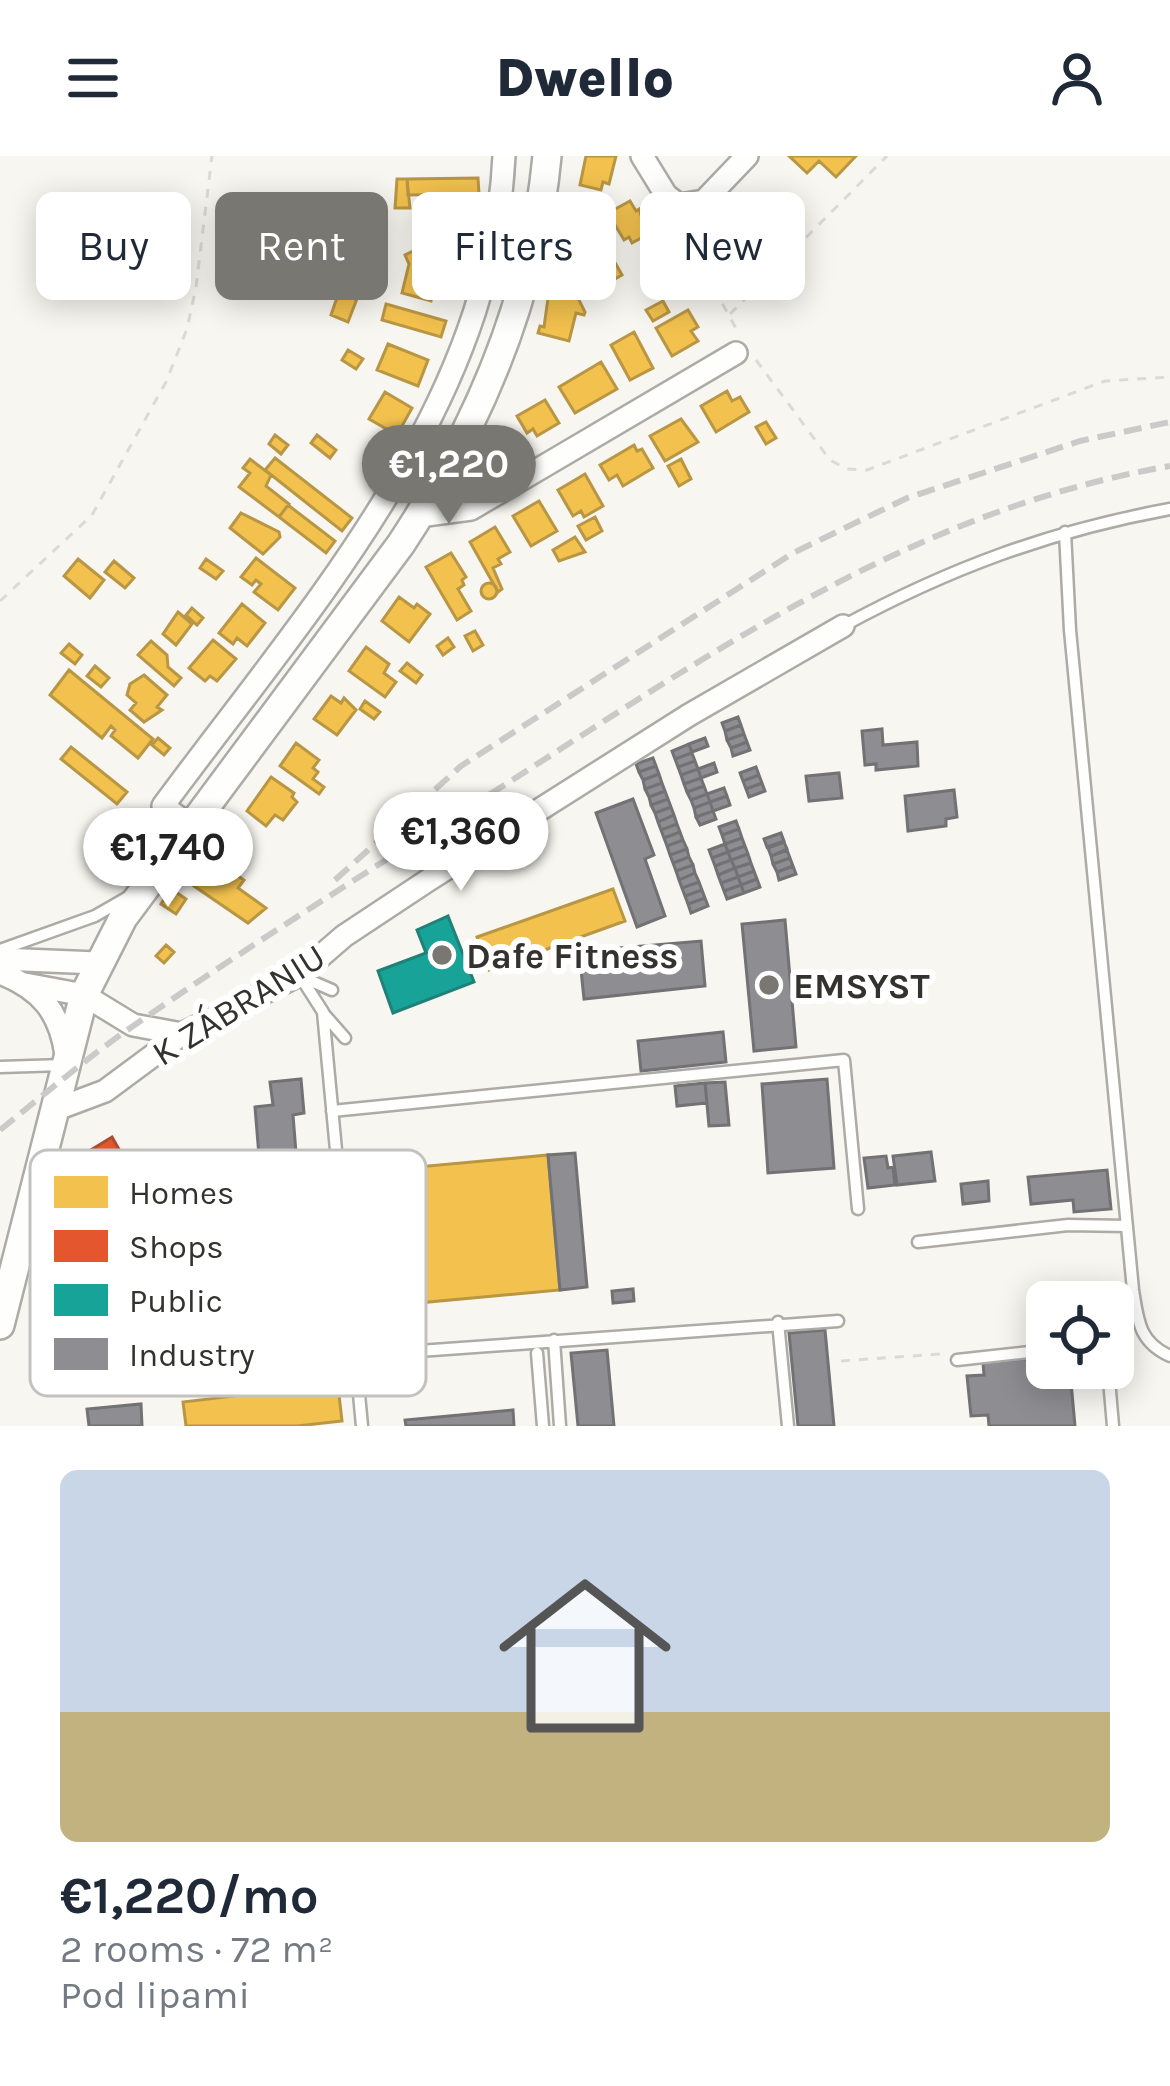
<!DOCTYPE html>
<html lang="en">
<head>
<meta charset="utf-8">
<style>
	:root { --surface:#fff; --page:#f6f6f7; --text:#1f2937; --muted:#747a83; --accent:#797772 }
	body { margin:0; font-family:Karla,sans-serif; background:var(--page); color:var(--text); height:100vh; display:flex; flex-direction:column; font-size:45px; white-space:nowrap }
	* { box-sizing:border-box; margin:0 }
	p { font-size:39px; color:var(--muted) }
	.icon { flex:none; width:66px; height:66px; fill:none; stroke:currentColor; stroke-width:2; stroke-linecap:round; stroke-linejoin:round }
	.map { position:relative; height:1270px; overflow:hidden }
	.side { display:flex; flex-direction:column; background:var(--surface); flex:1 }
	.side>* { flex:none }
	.guide { position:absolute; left:36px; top:36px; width:1098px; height:108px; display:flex; gap:24px }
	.tools { position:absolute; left:1026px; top:1125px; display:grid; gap:24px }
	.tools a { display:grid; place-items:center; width:108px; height:108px; border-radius:18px; background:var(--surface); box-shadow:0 6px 30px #0003; font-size:60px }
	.price { position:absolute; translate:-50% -102px; padding:0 27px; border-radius:42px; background:#fff; color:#222; font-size:39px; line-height:78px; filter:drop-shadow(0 3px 6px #0008) }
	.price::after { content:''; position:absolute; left:50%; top:72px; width:36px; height:27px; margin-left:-18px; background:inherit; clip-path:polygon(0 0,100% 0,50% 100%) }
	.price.current { background:var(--accent); color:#fff }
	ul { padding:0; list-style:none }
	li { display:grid; align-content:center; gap:24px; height:636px; padding:0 60px }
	li span { display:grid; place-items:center; height:372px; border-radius:18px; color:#555 }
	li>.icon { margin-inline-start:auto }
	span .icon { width:216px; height:216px; fill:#fffc; stroke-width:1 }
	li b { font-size:51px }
	.tag { padding:0 42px; border-radius:18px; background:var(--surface); box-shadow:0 6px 30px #0003; font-size:42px; line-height:108px }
	.tag.current { background:var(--accent); color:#fff }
	header { display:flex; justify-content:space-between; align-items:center; height:156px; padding:0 60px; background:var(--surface); font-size:54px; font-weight:800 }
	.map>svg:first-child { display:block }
	.homes { fill:#f2c14e; stroke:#b99644; stroke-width:3 }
	.shops { fill:#e4572e; stroke:#af4c2e; stroke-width:3 }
	.public { fill:#17a398; stroke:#208178; stroke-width:3 }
	.industry { fill:#8d8d92; stroke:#727274; stroke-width:3 }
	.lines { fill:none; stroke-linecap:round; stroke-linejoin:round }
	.service-casing { stroke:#acaba6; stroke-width:15 }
	.minor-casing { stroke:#acaba6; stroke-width:26 }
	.tertiary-casing { stroke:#acaba6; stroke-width:32 }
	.path { stroke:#dbdad8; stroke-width:3; stroke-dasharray:9 9; stroke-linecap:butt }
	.service { stroke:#fefefd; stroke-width:10 }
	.minor { stroke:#fefefd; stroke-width:21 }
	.tertiary { stroke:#fefefd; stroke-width:27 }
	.rail { stroke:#cacac8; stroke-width:6; stroke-dasharray:18 9; stroke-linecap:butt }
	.poi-dot { fill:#797772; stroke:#fff; stroke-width:4.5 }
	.labels { text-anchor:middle; stroke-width:12; stroke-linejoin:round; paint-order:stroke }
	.poi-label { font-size:36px; font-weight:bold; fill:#34322e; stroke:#fff; text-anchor:start }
	.street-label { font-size:36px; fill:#34322e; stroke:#fff }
	.key { fill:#fff; stroke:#c2c2c0; stroke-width:3 }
	.key-label { font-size:33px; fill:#34322e }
</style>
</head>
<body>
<header><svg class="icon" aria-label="menu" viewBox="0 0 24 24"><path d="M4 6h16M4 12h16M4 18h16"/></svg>Dwello<svg class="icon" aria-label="person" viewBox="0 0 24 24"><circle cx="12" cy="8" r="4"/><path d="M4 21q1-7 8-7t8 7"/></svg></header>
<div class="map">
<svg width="1170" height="1270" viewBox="0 0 1170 1270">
	<rect width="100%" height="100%" fill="#f8f6f0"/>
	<!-- homes -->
	<path class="homes" d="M586,0H616L609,28L603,26L601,34L580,29Z
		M789,0H856L836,21L819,5L807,17Z
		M478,22L479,38L408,39L407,23Z
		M397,23H407L410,52H395Z
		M630,45L636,55L639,53L645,72L643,81L632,87L629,81L624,84L608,57Z
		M657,62L664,75L654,80L647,67Z
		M439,69L468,72L466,87L437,83Z
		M569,70L598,76L591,111L569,107L570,100L564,99Z
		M721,86L746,116L728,131L703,101Z
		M415,88L455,98L448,125L437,122L431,145L402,137L409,108L405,99L413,95Z
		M613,103L622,119L608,127L599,111Z
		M340,133L358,140L348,166L331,159Z
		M549,135L578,142L585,156L584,159L576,157L569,185L538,177L540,170L544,171Z
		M663,145L669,156L653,165L646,154Z
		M386,148L446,165L441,181L382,164Z
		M688,154L698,171L691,175L698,185L672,200L656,172Z
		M634,176L653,212L630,224L611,189Z
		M388,188L428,204L418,230L377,214Z
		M348,194L363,203L356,213L342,204Z
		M601,206L617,233L575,257L559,231Z
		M727,235L732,245L740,241L749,256L716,276L701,250Z
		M385,236L412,252L397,279L369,263Z
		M545,244L559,267L537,280L533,273L527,277L517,260Z
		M681,263L698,286L665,305L650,280Z
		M766,266L776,282L766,288L756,271Z
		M275,279L288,289L281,298L269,288Z
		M317,279L336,294L330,302L311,287Z
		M634,289L637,295L642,293L653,312L623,330L617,319L609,324L600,309Z
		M275,302L352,362L342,375L265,314Z
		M250,303L271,319L266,330L289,348L279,361L239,331L250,317L243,312Z
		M681,303L691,323L679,330L668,310Z
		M585,318L603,350L584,361L581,355L573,360L558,334Z
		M539,345L557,375L531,390L513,360Z
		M288,349L335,385L326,397L279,361Z
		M241,357L279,376L280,381L263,398L230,372Z
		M595,361L602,375L586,384L578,370Z
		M495,371L510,396L498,403L501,408L493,412L502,433L498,436L470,386Z
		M575,381L585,396L559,405L553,394Z
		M451,397L466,421L462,424L464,429L458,433L471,455L457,464L426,411Z
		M256,402L295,432L278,454L254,436L261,428L256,424L252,429L241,421Z
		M78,403L104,424L90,442L64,420Z
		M206,403L223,415L216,423L200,412Z
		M114,405L134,422L125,432L105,416Z
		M481 435a8 8 0 1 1 16 0a8 8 0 1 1-16 0Z
		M399,441L414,452L417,448L430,458L409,486L382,465Z
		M242,448L265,467L247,490L237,482L233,488L219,477Z
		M192,452L203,462L197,469L186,459Z
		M178,456L192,468L176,489L163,478Z
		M475,475L483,489L473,495L465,480Z
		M448,482L454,491L443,499L437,490Z
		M213,484L236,503L217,525L210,520L205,525L189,512Z
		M151,485L167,499L168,511L181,522L174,530L138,499Z
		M69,488L82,499L75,508L61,497Z
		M366,491L389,508L384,517L396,526L385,541L349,515Z
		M407,507L422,519L416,527L400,515Z
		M95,510L109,522L101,531L87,520Z
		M69,514L153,583L138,602L111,580L115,574L111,570L102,582L50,539Z
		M144,519L167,539L157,551L162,554L144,566L130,554L136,547L127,539L130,528Z
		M331,540L341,547L344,542L356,554L337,579L314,563Z
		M365,545L380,556L374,563L360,553Z
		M158,582L170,592L164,599L152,589Z
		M296,587L319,604L313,612L318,616L313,623L324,631L319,638L280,610Z
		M71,591L127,636L117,648L61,603Z
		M271,621L294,637L292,641L297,646L283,664L275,659L266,670L247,655Z
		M212,702L244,724L238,732L266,752L248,767L194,730Z
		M171,733L186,743L176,758L161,748Z
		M613,733L625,765L489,814L477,781Z
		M166,789L174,796L164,807L156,800Z
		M548,999L560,1134L396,1149L384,1014Z
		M338,1230L342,1265L297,1270H186L183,1246L234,1240L235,1235L280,1231L281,1236Z"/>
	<!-- shops -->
	<path class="shops" d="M112,981L125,1004L63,1042L55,1029L58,1014Z"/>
	<!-- public -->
	<path class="public" d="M448,760L474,826L393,857L378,815L426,797L417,774Z"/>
	<!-- industry -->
	<path class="industry" d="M738,561L741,569L725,575L722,567Z
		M741,569L744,578L727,584L725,575Z
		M882,573L883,589L917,586L918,610L876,614V608L865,609L862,575Z
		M744,578L747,586L731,592L727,584Z
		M705,582L708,590L692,596L689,588Z
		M747,586L750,594L733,600L731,592Z
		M689,588L692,597L675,603L672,595Z
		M692,597L695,605L678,611L675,603Z
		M653,602L656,610L639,616L636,608Z
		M695,605L698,613L681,619L678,611Z
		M714,607L717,616L701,622L698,613Z
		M656,610L659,618L643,624L639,616Z
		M756,611L759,619L743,625L740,617Z
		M698,613L701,622L684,628L681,619Z
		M839,617L842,642L809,645L806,620Z
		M659,618L662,627L645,633L643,624Z
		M759,619L762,627L746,633L743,625Z
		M701,622L704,630L687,636L684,628Z
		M662,627L665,635L649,641L645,633Z
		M762,627L765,635L749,641L746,633Z
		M704,630L707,638L691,644L687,636Z
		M724,632L727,640L710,646L707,638Z
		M954,634L957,661L946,663V670L908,675L905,640Z
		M665,635L668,643L651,649L649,641Z
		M707,638L710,646L694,652L691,644Z
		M727,640L730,649L713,655L710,646Z
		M633,643L654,699L645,703L665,760L637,771L596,657Z
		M668,643L671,651L655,657L651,649Z
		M710,646L713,655L696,661L694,652Z
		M671,651L674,659L658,666L655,657Z
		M713,655L716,663L700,669L696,661Z
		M674,659L677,668L661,674L658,666Z
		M736,665L739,673L722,679L719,671Z
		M677,668L680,676L664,682L661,674Z
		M739,673L742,682L725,688L722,679Z
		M680,676L683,684L667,690L664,682Z
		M781,677L784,685L767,691L764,683Z
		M742,682L745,690L728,696L725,688Z
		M683,684L687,693L670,699L667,690Z
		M784,686L787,693L771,700L768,692Z
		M725,688L728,696L712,702L709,694Z
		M745,690L748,698L731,704L728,696Z
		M687,693L689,701L673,707L670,699Z
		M787,694L790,702L773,708L771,700Z
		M728,696L731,704L715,710L712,702Z
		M748,698L751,707L735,712L731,704Z
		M689,701L693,709L676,715L673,707Z
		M790,702L793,710L777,716L773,708Z
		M731,704L735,712L718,719L715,710Z
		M751,707L754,715L738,721L735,712Z
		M693,709L695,717L679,724L676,715Z
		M793,710L796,718L779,724L777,716Z
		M735,712L738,721L721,727L718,719Z
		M754,715L757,723L741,729L738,721Z
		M695,717L699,726L682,732L679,724Z
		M738,721L741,729L724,735L721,727Z
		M757,723L760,731L744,737L741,729Z
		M699,726L702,734L685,740L682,732Z
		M741,729L744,737L727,743L724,735Z
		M702,734L705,742L688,748L685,740Z
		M705,742L708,750L691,757L688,748Z
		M785,764L796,891L754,895L742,768Z
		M701,785L705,830L584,843L580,804L607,801L608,793Z
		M723,876L726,906L641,915L638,885Z
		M301,923L304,957L293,959L298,1022L261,1025L255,951L273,949L270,926Z
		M827,923L834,1012L768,1017L762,928Z
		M725,926L729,969L709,970L705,927Z
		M705,927L707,947L677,950L675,930Z
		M931,996L935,1025L897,1029L893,1000Z
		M575,997L587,1131L560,1134L548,999Z
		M886,1000L888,1012L893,1011L895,1029L868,1032L864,1002Z
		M1107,1014L1111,1053L1074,1056L1073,1044L1031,1048L1028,1021Z
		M988,1025L989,1045L963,1048L961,1028Z
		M633,1133L634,1145L613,1147L612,1135Z
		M825,1174L834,1270H798L789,1177Z
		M607,1194L614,1270H578L571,1197Z
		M1044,1201L1046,1218L1070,1215L1075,1270H989L988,1259L971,1260L967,1220L984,1219L983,1207Z
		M141,1248L142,1270H89L87,1253Z
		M513,1254L514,1270H406L405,1264Z"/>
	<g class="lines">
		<defs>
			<path id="service" d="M1065,376L1070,474L1133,1134C1138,1165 1139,1186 1170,1200
				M843,470C950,412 1050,375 1170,353
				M0,794L95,760L128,741
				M300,820L323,856L362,1270
				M302,821L332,834
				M323,857L345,882
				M0,911L63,909
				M332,955L844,904L858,1053
				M918,1086L1068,1069L1127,1070
				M778,1166L788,1270
				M554,1184L560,1270
				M355,1192L391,1197L838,1165
				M537,1197L543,1270
				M957,1204L1047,1194
				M1108,1212L1113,1270"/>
			<path id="minor" d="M642,0L666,39L679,49L704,45L747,0
				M419,360L471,353L736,197
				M192,671L163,650C306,456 492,253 504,0
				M0,803L97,807
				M0,817C41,833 60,856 66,899
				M25,828L84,839L133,869L182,878
				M57,953L105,935L182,878L299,819L344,780L427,725L689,559L843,470"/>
			<path id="tertiary" d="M0,1169L84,839L123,762L401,388C478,271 534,140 547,0"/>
		</defs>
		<!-- service casing -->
		<use href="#service" class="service-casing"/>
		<!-- minor casing -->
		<use href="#minor" class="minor-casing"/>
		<!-- tertiary casing -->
		<use href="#tertiary" class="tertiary-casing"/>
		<!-- path -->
		<path class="path" d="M679,69L738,176
			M730,158L887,0
			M756,204L830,304L847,313L867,314L1105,225L1170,221
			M0,445L92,359L166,226L187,173L196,131L212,0
			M119,726L152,666
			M841,1205L941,1198"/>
		<!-- service -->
		<use href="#service" class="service"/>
		<!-- minor -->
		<use href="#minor" class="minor"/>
		<!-- tertiary -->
		<use href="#tertiary" class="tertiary"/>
		<!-- rail -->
		<path class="rail" d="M335,724L461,610L793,397L907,342L1080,285L1170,266
			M0,974C45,938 89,900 136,868C253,787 375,711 495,635C712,497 911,355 1170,310"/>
	</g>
	<!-- markers -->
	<g class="poi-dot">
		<circle cx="442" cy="799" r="12"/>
		<circle cx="769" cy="829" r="12"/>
	</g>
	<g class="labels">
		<!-- poi labels -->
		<g class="poi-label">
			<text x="466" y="812">Dafe Fitness</text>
			<text x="793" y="842">EMSYST</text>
		</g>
		<!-- street labels -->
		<g class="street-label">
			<text transform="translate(238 848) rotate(-32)" y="13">K ZÁBRANIU</text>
		</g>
	</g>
	<!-- legend -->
	<rect x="30" y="994" width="396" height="246" rx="18" class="key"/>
	<rect x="54" y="1020" width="54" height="32" fill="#f2c14e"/>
	<rect x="54" y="1074" width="54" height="32" fill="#e4572e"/>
	<rect x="54" y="1128" width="54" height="32" fill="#17a398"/>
	<rect x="54" y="1182" width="54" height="32" fill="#8d8d92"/>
	<g class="key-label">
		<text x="129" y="1048">Homes</text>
		<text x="129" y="1102">Shops</text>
		<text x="129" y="1156">Public</text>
		<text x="129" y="1210">Industry</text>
	</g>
</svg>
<div class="tools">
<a><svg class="icon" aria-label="locate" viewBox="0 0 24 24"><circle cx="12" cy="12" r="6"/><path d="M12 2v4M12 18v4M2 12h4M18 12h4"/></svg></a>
</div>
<b class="price current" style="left:449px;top:371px">€1,220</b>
<b class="price" style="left:461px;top:738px">€1,360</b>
<b class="price" style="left:168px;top:754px">€1,740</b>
<div class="guide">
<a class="tag">Buy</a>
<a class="tag current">Rent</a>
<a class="tag">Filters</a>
<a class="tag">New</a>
</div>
</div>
<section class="side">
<ul>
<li><span style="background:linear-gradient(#c9d6e8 65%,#c2b280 0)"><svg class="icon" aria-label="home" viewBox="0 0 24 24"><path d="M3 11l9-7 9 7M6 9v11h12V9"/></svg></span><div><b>€1,220/mo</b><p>2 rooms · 72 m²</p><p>Pod lipami</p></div></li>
</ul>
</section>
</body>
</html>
